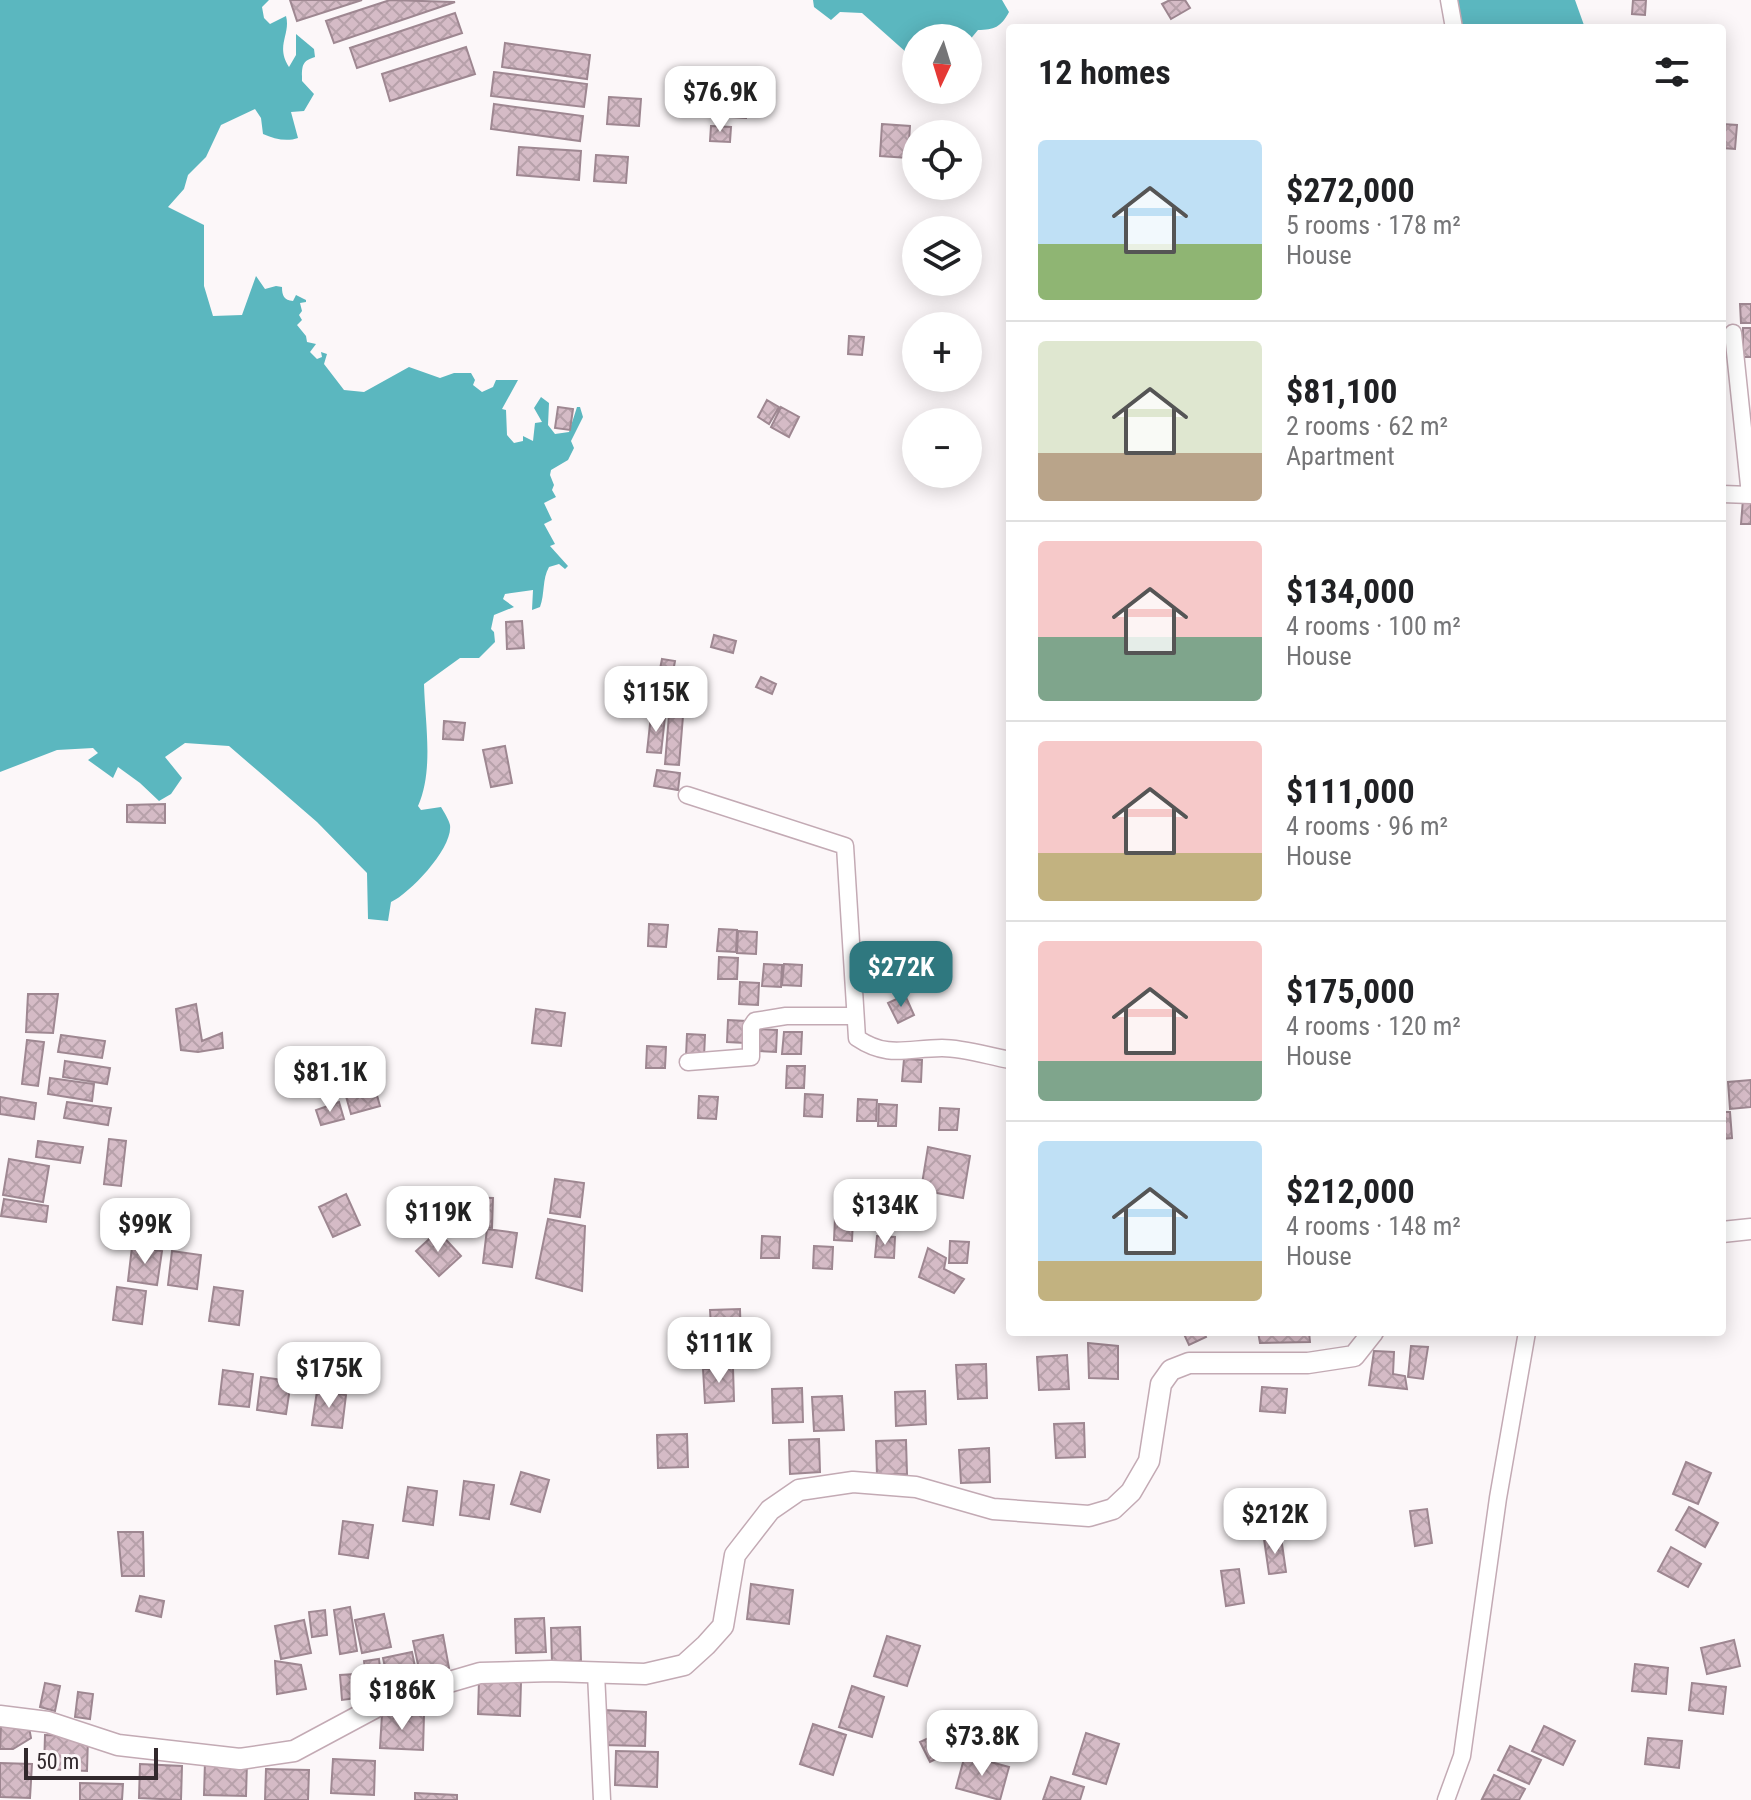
<!DOCTYPE html>
<html lang="en">
<head>
<meta charset="utf-8">
<style>
	:root { --surface:#fff; --page:#f6f6f6; --text:#202124; --muted:#757577; --line:#e0e0e0; --accent:#2f787f }
	body { margin:0; font-family:"Roboto Condensed",sans-serif; background:var(--page); color:var(--text); height:100vh; display:flex; flex-direction:column; font-size:30px; white-space:nowrap }
	* { box-sizing:border-box; margin:0 }
	p { font-size:26px; color:var(--muted) }
	.icon { flex:none; width:44px; height:44px; fill:none; stroke:currentColor; stroke-width:2; stroke-linecap:round; stroke-linejoin:round }
	.map { position:relative; flex:1; overflow:hidden }
	.drawer { position:absolute; left:1006px; top:24px; width:720px; height:1312px; display:flex; flex-direction:column; background:var(--surface); border-radius:8px; box-shadow:0 4px 20px #0003 }
	.drawer>* { flex:none }
	.needle { width:52px; rotate:184deg }
	.buttons { position:absolute; left:902px; top:24px; display:grid; gap:16px }
	.buttons a { display:grid; place-items:center; width:80px; height:80px; border-radius:50%; background:var(--surface); box-shadow:0 4px 20px #0003; font-size:40px }
	.scale { position:absolute; left:24px; bottom:20px; width:134px; box-sizing:border-box; padding-left:8px; border:4px solid #32292d; border-top:0; font-size:22px; line-height:28px; white-space:nowrap; color:#32292d; -webkit-text-stroke:6px #fcf7f9; paint-order:stroke }
	.price { position:absolute; translate:-50% -68px; padding:0 18px; border-radius:16px; background:#fff; color:#222; font-size:26px; line-height:52px; filter:drop-shadow(0 2px 4px #0008) }
	.price::after { content:''; position:absolute; left:50%; top:48px; width:24px; height:18px; margin-left:-12px; background:inherit; clip-path:polygon(0 0,100% 0,50% 100%) }
	.price.active { background:var(--accent); color:#fff }
	ul { padding:0; list-style:none }
	li { display:flex; align-items:center; gap:24px; height:200px; padding:0 32px }
	li+li { border-top:2px solid var(--line) }
	li span { display:grid; place-items:center; flex:none; width:224px; height:160px; border-radius:8px; color:#555 }
	li>.icon { margin-inline-start:auto }
	span .icon { width:96px; height:96px; fill:#fffc; stroke-width:1 }
	li b { font-size:34px }
	h2 { display:flex; justify-content:space-between; align-items:center; height:96px; padding:0 32px; font-size:34px }
	.map>svg:first-child { display:block }
	.water { fill:#5bb7bf }
	.building { fill:url(#building-cross-hatch); stroke:#9e8791; stroke-width:2 }
	.lines { fill:none; stroke-linecap:round; stroke-linejoin:round }
	.minor-casing { stroke:#c3aab4; stroke-width:19 }
	.tertiary-casing { stroke:#c3aab4; stroke-width:23 }
	.minor { stroke:#fff; stroke-width:16 }
	.tertiary { stroke:#fff; stroke-width:20 }
</style>
</head>
<body>
<div class="map">
<svg width="1751" height="1800" viewBox="0 0 1751 1800">
	<defs>
		<pattern id="building-cross-hatch" width="8" height="8" patternUnits="userSpaceOnUse" patternTransform="scale(2)"><rect width="8" height="8" fill="#d5bbc6"/><path d="M0 0l8 8M0 8l8-8" fill="none" stroke="#b7a1aa"/></pattern>
	</defs>
	<rect width="100%" height="100%" fill="#fcf7f9"/>
	<!-- water -->
	<path class="water" d="M0,0H269L262,7L264,18L270,24L286,16C291,34 275,46 289,67L296,55V34L314,49L315,57C301,61 302,67 302,81L314,94L304,111L291,112L298,138C287,142 274,139 263,134L261,118L255,109L221,125L206,157L188,175L184,189L168,207L204,225V286L213,316L242,315L256,276L265,289L276,286L282,287C282,296 284,300 293,301L296,295L306,300V302L300,303L302,311L299,315L302,320L297,325L306,336L307,342L316,344L310,352L317,359L322,357L321,352L327,354L324,364L344,390L364,392L409,367L440,378L454,373H471L475,380L473,385L482,392L493,387L496,380H518L502,409L506,410L507,435L514,443L523,441V436L533,441L535,423L542,422L534,408L541,397L549,403L548,425L555,434L569,432L577,407H580L583,417L571,441L574,448L568,460L551,470L550,475L554,485L552,490L556,497L544,503L552,520L544,524L555,544L550,546L568,566L565,569L559,564L549,567C542,579 545,594 540,607L532,610L533,590L505,594L503,599L514,607L494,615L491,629L494,632L495,642L479,658H460L424,684C425,723 434,770 418,806L421,810L441,807C444,812 449,820 450,825C453,848 410,893 391,902L388,921L368,919L367,873L317,822L229,746L185,743L165,757L182,778L171,794L159,801L140,783L118,767L113,778L88,760L98,753L93,748L57,750L0,772Z
		M813,0H1002L1009,12C1001,27 994,30 978,30L968,42V38H916V61L862,13L840,12L831,20L814,7Z
		M1456,0H1575L1585,28H1462Z"/>
	<!-- building -->
	<path class="building" d="M290,0H362L297,21Z
		M390,0L455,2L334,43L326,21Z
		M1170,0H1185L1190,8L1171,19L1162,4Z
		M1633,0H1646L1645,15L1632,14Z
		M455,13L462,33L357,68L350,48Z
		M505,43L590,55L587,79L502,67Z
		M466,47L475,74L390,101L382,74Z
		M494,72L587,84L584,107L491,96Z
		M609,97L641,99L639,126L607,124Z
		M732,100L747,101L746,118L731,117Z
		M494,104L583,116L580,141L491,129Z
		M882,124L910,126L908,158L880,156Z
		M1722,124L1737,125L1735,149L1722,148Z
		M711,126L731,127L730,142L710,141Z
		M519,147L581,151L579,180L517,175Z
		M596,155L628,157L626,183L594,181Z
		M1740,304H1751V323H1741Z
		M1743,328H1751V357H1743Z
		M849,336L864,337L862,355L848,354Z
		M767,400L779,407L769,424L758,417Z
		M558,407L573,409L570,430L555,428Z
		M781,407L799,417L789,437L771,427Z
		M1743,499H1751V524H1741Z
		M522,621L524,648L507,649L506,622Z
		M714,635L736,641L733,653L711,647Z
		M662,659L675,661L672,677L659,674Z
		M761,677L776,684L772,694L756,687Z
		M651,715L665,717L661,753L647,752Z
		M669,715L683,716L679,765L665,764Z
		M444,721L465,723L463,740L443,739Z
		M505,746L512,783L491,787L483,750Z
		M657,770L680,773L678,790L654,786Z
		M165,804V823L127,822V805Z
		M649,924L668,925L666,947L648,946Z
		M719,929L737,930L736,952L717,951Z
		M738,931L757,932L756,954L737,953Z
		M719,957L738,958L737,979H718Z
		M764,964L782,965L781,987L762,986Z
		M784,964L802,965L801,986L782,985Z
		M740,982L759,983L758,1005L739,1004Z
		M28,994H58L53,1033L26,1032Z
		M905,995L914,1015L898,1023L888,1003Z
		M196,1004L202,1041L222,1033L223,1048L198,1052L181,1050L176,1009Z
		M536,1009L565,1013L561,1046L532,1043Z
		M728,1020L746,1021L745,1043L727,1042Z
		M758,1029L777,1030L776,1052L757,1051Z
		M784,1032H802L801,1054H782Z
		M687,1034L705,1035L704,1057L686,1056Z
		M61,1035L105,1041L102,1058L58,1052Z
		M27,1040L44,1042L38,1086L22,1084Z
		M647,1046L666,1047L665,1068H646Z
		M904,1059L922,1060L921,1082L902,1081Z
		M65,1061L110,1068L107,1084L63,1077Z
		M787,1066H805L804,1088H786Z
		M371,1074L380,1106L351,1114L342,1082Z
		M50,1078L94,1084L92,1101L48,1094Z
		M1751,1080V1107L1730,1109L1728,1082Z
		M805,1094L823,1095L822,1117L804,1116Z
		M699,1096L718,1097L716,1119L698,1118Z
		M0,1097L36,1103L34,1119L0,1114Z
		M858,1099L877,1100L876,1121H857Z
		M67,1102L111,1108L108,1125L64,1118Z
		M339,1102L344,1119L321,1125L316,1110Z
		M879,1104L897,1105L896,1126H878Z
		M940,1108L959,1109L957,1130H939Z
		M1722,1112H1730L1732,1138L1722,1139Z
		M109,1139L126,1141L121,1186L104,1184Z
		M38,1141L83,1147L80,1163L36,1157Z
		M928,1147L970,1156L963,1198L921,1190Z
		M9,1159L49,1166L43,1202L3,1195Z
		M555,1179L584,1183L580,1217L550,1213Z
		M346,1194L360,1225L333,1237L319,1207Z
		M459,1197L493,1198L492,1228L458,1226Z
		M4,1199L48,1206L46,1222L1,1216Z
		M835,1218L853,1219L852,1241L834,1240Z
		M548,1219L585,1226L582,1291L536,1278Z
		M487,1229L517,1233L512,1267L483,1263Z
		M438,1231L461,1256L439,1276L416,1251Z
		M762,1236L780,1237L779,1258H761Z
		M877,1236L895,1237L894,1258L875,1257Z
		M950,1241L969,1242L967,1263H949Z
		M814,1246L833,1247L832,1269L813,1268Z
		M132,1247L162,1251L157,1285L128,1281Z
		M928,1248L946,1258L944,1269L964,1279L954,1293L919,1277Z
		M172,1251L201,1255L197,1289L168,1285Z
		M117,1287L146,1291L142,1324L113,1320Z
		M214,1287L243,1291L239,1325L209,1321Z
		M740,1309L741,1343L712,1344L710,1310Z
		M1183,1332H1204L1206,1337L1189,1345Z
		M1258,1332H1309L1310,1342L1260,1343Z
		M1088,1343L1118,1346V1379L1089,1378Z
		M1411,1346L1428,1347L1423,1379L1408,1377Z
		M1374,1351L1394,1352L1393,1374L1405,1376L1407,1389L1369,1385Z
		M1067,1355L1069,1389L1039,1390L1037,1357Z
		M986,1364L987,1398L958,1399L956,1365Z
		M733,1368L734,1401L705,1403L703,1369Z
		M223,1370L253,1374L249,1407L219,1404Z
		M261,1377L291,1381L286,1414L257,1410Z
		M1262,1387L1287,1389L1285,1413L1260,1411Z
		M802,1388L803,1422L773,1423L772,1389Z
		M317,1391L346,1395L342,1428L312,1425Z
		M925,1391L926,1424L896,1426L895,1392Z
		M842,1396L844,1430L814,1431L812,1397Z
		M1084,1423L1085,1457L1056,1458L1054,1424Z
		M687,1434L688,1467L658,1468L657,1435Z
		M819,1439L820,1472L790,1474L789,1440Z
		M906,1440L907,1474L877,1475L876,1441Z
		M989,1448L990,1482L961,1483L959,1450Z
		M1686,1462L1711,1473L1698,1504L1673,1494Z
		M521,1472L549,1480L540,1512L511,1504Z
		M464,1481L494,1485L489,1519L460,1515Z
		M408,1487L437,1491L433,1525L403,1521Z
		M1689,1507L1718,1523L1705,1547L1676,1530Z
		M1427,1509L1432,1543L1415,1546L1410,1511Z
		M343,1521L373,1525L368,1558L339,1554Z
		M118,1532H143L144,1576H122Z
		M1281,1537L1286,1572L1269,1574L1264,1539Z
		M1671,1547L1701,1564L1688,1587L1658,1571Z
		M1239,1569L1244,1603L1226,1606L1221,1571Z
		M751,1584L793,1590L789,1624L747,1619Z
		M140,1596L164,1601L161,1617L136,1611Z
		M350,1607L357,1651L340,1654L334,1610Z
		M325,1610L327,1635L312,1637L309,1612Z
		M384,1614L391,1647L362,1653L355,1620Z
		M544,1618L546,1652L516,1653L515,1619Z
		M304,1620L311,1653L281,1659L275,1626Z
		M580,1627L581,1661L552,1662L551,1628Z
		M443,1635L449,1668L420,1674L413,1641Z
		M887,1636L920,1646L907,1686L874,1676Z
		M1734,1640L1740,1666L1707,1674L1701,1648Z
		M412,1652L419,1686L390,1691L383,1658Z
		M379,1659L382,1684L367,1686L364,1661Z
		M275,1661L301,1665L306,1689L277,1694Z
		M1635,1664L1668,1668L1666,1694L1632,1691Z
		M355,1674L358,1698L342,1700L340,1675Z
		M479,1680L521,1682L520,1716L478,1714Z
		M45,1683L60,1686L55,1711L40,1707Z
		M1692,1683L1726,1687L1723,1714L1689,1710Z
		M852,1686L884,1697L872,1737L839,1727Z
		M78,1692L93,1694L90,1719L75,1717Z
		M603,1710L646,1712L645,1746L602,1745Z
		M382,1714L424,1715L423,1750L380,1748Z
		M28,1722L31,1738L13,1749H0L1,1725Z
		M813,1724L846,1735L833,1775L800,1764Z
		M1544,1726L1575,1741L1563,1765L1532,1751Z
		M1086,1733L1119,1744L1106,1784L1073,1774Z
		M937,1734L946,1754L930,1762L920,1742Z
		M45,1735L88,1737L87,1771L44,1769Z
		M1648,1738L1682,1741L1679,1768L1645,1764Z
		M1510,1746L1541,1760L1529,1784L1498,1770Z
		M616,1751L658,1752L657,1787L615,1785Z
		M965,1755L1009,1767L1000,1800L956,1788Z
		M333,1759L375,1761L374,1795L331,1793Z
		M205,1761L247,1762L246,1796L204,1795Z
		M0,1763L32,1764L30,1798L0,1797Z
		M140,1764L182,1766L181,1800L139,1798Z
		M266,1769L309,1770L308,1800H265Z
		M1494,1775L1525,1789L1519,1800L1482,1799Z
		M1051,1777L1084,1787L1080,1800H1043Z
		M80,1783L123,1784L122,1800H80Z
		M415,1793L457,1795V1800H415Z"/>
	<g class="lines">
		<defs>
			<path id="minor" d="M1449,0L1454,28
				M1733,333L1750,495
				M1722,494L1751,495
				M687,795L845,846L857,1038C888,1059 908,1048 942,1048C964,1048 988,1056 1010,1060
				M688,1062L751,1057V1027L755,1021L786,1016H854
				M596,1673L602,1800
				M1446,1800L1462,1756L1498,1498L1527,1332"/>
			<path id="tertiary" d="M1722,1232L1751,1229
				M0,1716L48,1722L118,1745L240,1759L294,1751L391,1699L480,1673L551,1671L645,1674L684,1665L706,1645L723,1626L735,1555L770,1510L799,1490L853,1482L916,1487L993,1509L1089,1516L1113,1509L1131,1492L1149,1461L1161,1384L1171,1370L1189,1363H1308L1354,1356L1373,1332"/>
		</defs>
		<!-- minor casing -->
		<use href="#minor" class="minor-casing"/>
		<!-- tertiary casing -->
		<use href="#tertiary" class="tertiary-casing"/>
		<!-- minor -->
		<use href="#minor" class="minor"/>
		<!-- tertiary -->
		<use href="#tertiary" class="tertiary"/>
	</g>
</svg>
<div class="buttons">
<a><svg class="needle" viewBox="-14 -14 28 28"><path d="M0-13l5 13h-10z" fill="#e53935"/><path d="M0 13l5-13h-10z" fill="#757577"/></svg></a>
<a><svg class="icon" aria-label="locate" viewBox="0 0 24 24"><circle cx="12" cy="12" r="6"/><path d="M12 2v4M12 18v4M2 12h4M18 12h4"/></svg></a>
<a><svg class="icon" aria-label="layers" viewBox="0 0 24 24"><path d="M12 4l9 5-9 5-9-5zM3 14l9 5 9-5"/></svg></a>
<a>+</a>
<a>−</a>
</div>
<div class="scale">50 m</div>
<b class="price" style="left:720px;top:134px">$76.9K</b>
<b class="price" style="left:656px;top:734px">$115K</b>
<b class="price active" style="left:901px;top:1009px">$272K</b>
<b class="price" style="left:330px;top:1114px">$81.1K</b>
<b class="price" style="left:885px;top:1247px">$134K</b>
<b class="price" style="left:438px;top:1254px">$119K</b>
<b class="price" style="left:145px;top:1266px">$99K</b>
<b class="price" style="left:719px;top:1385px">$111K</b>
<b class="price" style="left:329px;top:1410px">$175K</b>
<b class="price" style="left:1275px;top:1556px">$212K</b>
<b class="price" style="left:402px;top:1732px">$186K</b>
<b class="price" style="left:982px;top:1778px">$73.8K</b>
<section class="drawer">
<h2>12 homes<svg class="icon" aria-label="filters" viewBox="0 0 24 24"><path d="M4 7h16M4 17h16"/><circle cx="9" cy="7" r="2"/><circle cx="15" cy="17" r="2"/></svg></h2>
<ul>
<li><span style="background:linear-gradient(#bfe0f5 65%,#8fb573 0)"><svg class="icon" aria-label="home" viewBox="0 0 24 24"><path d="M3 11l9-7 9 7M6 9v11h12V9"/></svg></span><div><b>$272,000</b><p>5 rooms · 178 m²</p><p>House</p></div></li>
<li><span style="background:linear-gradient(#dfe7d0 70%,#b9a48a 0)"><svg class="icon" aria-label="home" viewBox="0 0 24 24"><path d="M3 11l9-7 9 7M6 9v11h12V9"/></svg></span><div><b>$81,100</b><p>2 rooms · 62 m²</p><p>Apartment</p></div></li>
<li><span style="background:linear-gradient(#f6c9c9 60%,#7fa58c 0)"><svg class="icon" aria-label="home" viewBox="0 0 24 24"><path d="M3 11l9-7 9 7M6 9v11h12V9"/></svg></span><div><b>$134,000</b><p>4 rooms · 100 m²</p><p>House</p></div></li>
<li><span style="background:linear-gradient(#f6c9c9 70%,#c2b280 0)"><svg class="icon" aria-label="home" viewBox="0 0 24 24"><path d="M3 11l9-7 9 7M6 9v11h12V9"/></svg></span><div><b>$111,000</b><p>4 rooms · 96 m²</p><p>House</p></div></li>
<li><span style="background:linear-gradient(#f6c9c9 75%,#7fa58c 0)"><svg class="icon" aria-label="home" viewBox="0 0 24 24"><path d="M3 11l9-7 9 7M6 9v11h12V9"/></svg></span><div><b>$175,000</b><p>4 rooms · 120 m²</p><p>House</p></div></li>
<li><span style="background:linear-gradient(#bfe0f5 75%,#c2b280 0)"><svg class="icon" aria-label="home" viewBox="0 0 24 24"><path d="M3 11l9-7 9 7M6 9v11h12V9"/></svg></span><div><b>$212,000</b><p>4 rooms · 148 m²</p><p>House</p></div></li>
</ul>
</section>
</div>
</body>
</html>
